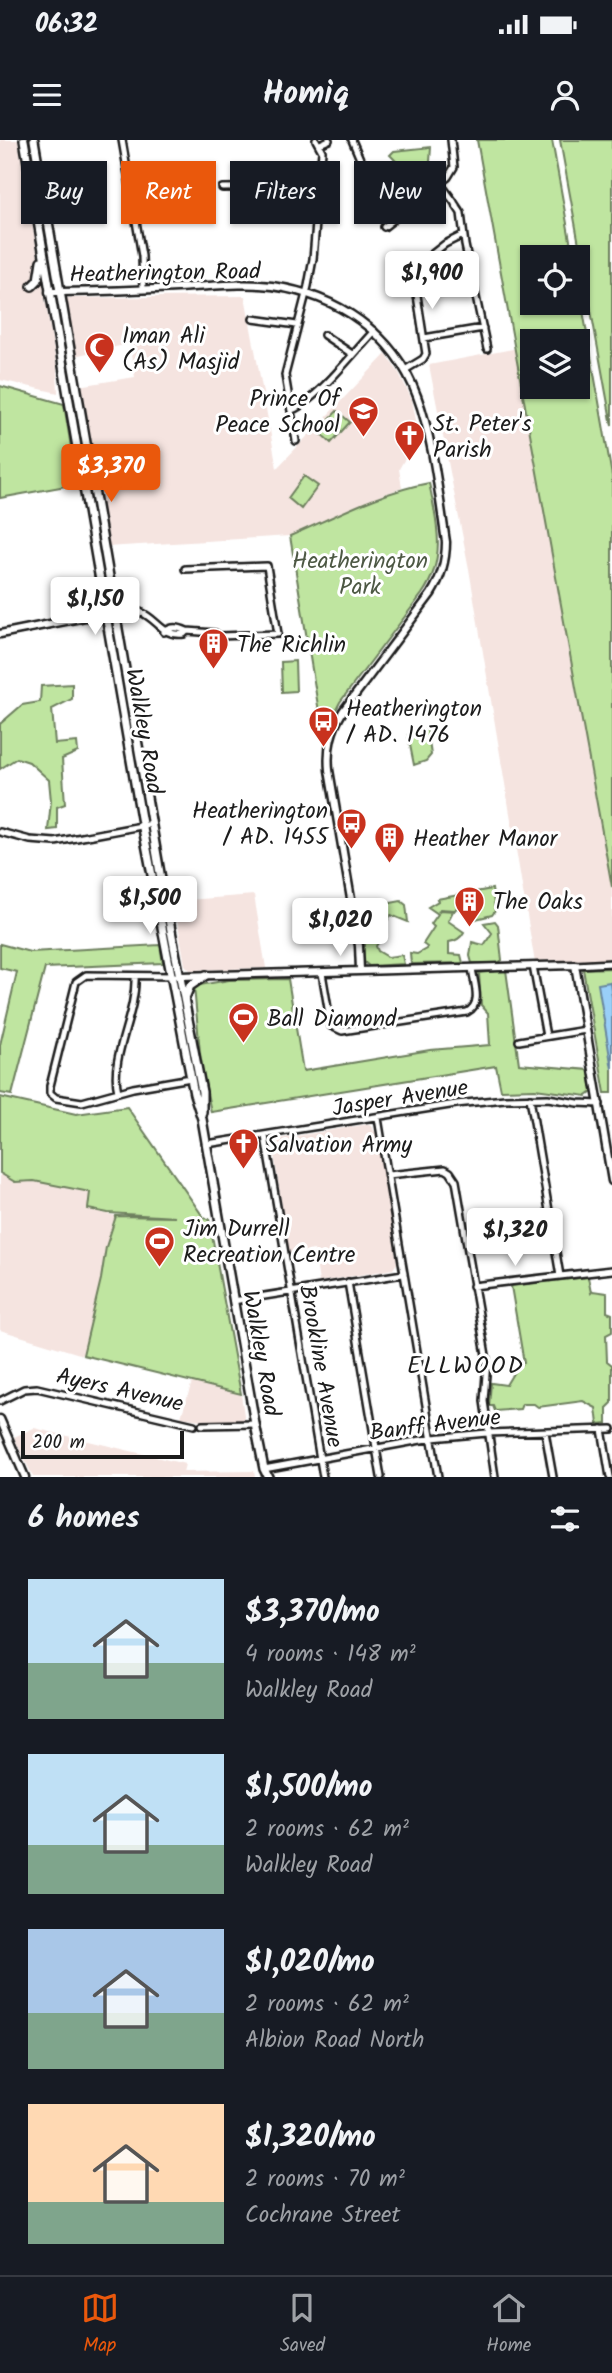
<!DOCTYPE html>
<html lang="en">
<head>
<meta charset="utf-8">
<style>
	:root { --surface:#171b24; --page:#20242c; --text:#f1f3f6; --muted:#9ea1a6; --line:#363941; --accent:#ea580c }
	body { margin:0; font-family:Kalam,sans-serif; background:var(--page); color:var(--text); height:100vh; display:flex; flex-direction:column; font-size:26px; white-space:nowrap }
	* { box-sizing:border-box; margin:0 }
	p { font-size:23px; color:var(--muted) }
	.icon { flex:none; width:38px; height:38px; fill:none; stroke:currentColor; stroke-width:2; stroke-linecap:round; stroke-linejoin:round }
	.map { position:relative; height:1337px; overflow:hidden }
	.panel { display:flex; flex-direction:column; background:var(--surface); flex:1 }
	.panel>* { flex:none }
	.top-card { position:absolute; left:21px; top:21px; width:570px; height:63px; display:flex; gap:14px }
	.controls { position:absolute; left:520px; top:105px; display:grid; gap:14px }
	.controls a { display:grid; place-items:center; width:70px; height:70px; border-radius:0px; background:var(--surface); box-shadow:0 2px 5px #0004; font-size:35px }
	.scale { position:absolute; left:21px; bottom:18px; width:163px; box-sizing:border-box; padding-left:7px; border:4px solid #1c1c1c; border-top:0; font-size:19px; line-height:24px; white-space:nowrap; color:#1c1c1c; -webkit-text-stroke:5px #fff; paint-order:stroke }
	.price { position:absolute; translate:-50% -60px; padding:0 16px; border-radius:7px; background:#fff; color:#222; font-size:23px; line-height:46px; filter:drop-shadow(0 2px 4px #0008) }
	.price::after { content:''; position:absolute; left:50%; top:42px; width:21px; height:16px; margin-left:-10px; background:inherit; clip-path:polygon(0 0,100% 0,50% 100%) }
	.price.selected { background:var(--accent); color:#fff }
	ul { padding:0; list-style:none }
	li { display:flex; align-items:center; gap:21px; height:175px; padding:0 28px }
	li span { display:grid; place-items:center; flex:none; width:196px; height:140px; border-radius:0px; color:#555 }
	li>.icon { margin-inline-start:auto }
	span .icon { width:84px; height:84px; fill:#fffc; stroke-width:1 }
	li b { font-size:30px }
	h2 { display:flex; justify-content:space-between; align-items:center; height:84px; padding:0 28px; font-size:30px }
	.tag { padding:0 24px; border-radius:0px; background:var(--surface); box-shadow:0 2px 5px #0004; font-size:24px; line-height:63px }
	.tag.selected { background:var(--accent); color:#fff }
	.status { display:flex; justify-content:space-between; align-items:center; height:49px; padding:0 35px; background:var(--surface); direction:ltr }
	.status svg { height:19px; fill:currentColor }
	header { display:flex; justify-content:space-between; align-items:center; height:91px; padding:0 28px; background:var(--surface); font-size:32px; font-weight:800 }
	.dock { display:flex; justify-content:space-around; align-items:center; height:98px; border-top:2px solid var(--line); background:var(--surface); font-size:19px; color:var(--muted) }
	.dock a { display:grid; justify-items:center; gap:4px }
	.dock .selected { color:var(--accent) }
	.map>svg:first-child { display:block }
	.built { fill:#f5e4e0 }
	.green { fill:#bfe5a0; stroke:#6e805e; stroke-width:2; fill-rule:evenodd }
	.water { fill:#99cff8; stroke:#6787a0; stroke-width:2 }
	.lines { fill:none; stroke-linecap:round; stroke-linejoin:round }
	.minor-casing { stroke:#1c1c1c; stroke-width:10 }
	.tertiary-casing { stroke:#1c1c1c; stroke-width:11 }
	.secondary-casing { stroke:#1c1c1c; stroke-width:12 }
	.minor { stroke:#fff; stroke-width:5 }
	.tertiary { stroke:#fff; stroke-width:6 }
	.secondary { stroke:#fff; stroke-width:7 }
	.labels { text-anchor:middle; stroke-width:6; stroke-linejoin:round; paint-order:stroke }
	.street-label { font-size:23px; fill:#1c1c1c; stroke:#fff }
	.poi-label { font-size:23px; fill:#1c1c1c; stroke:#fff; text-anchor:start }
	.park-label { font-size:23px; fill:#4d5844; stroke:#fff }
	.neighbourhood-label { font-size:24px; letter-spacing:2px; fill:#1c1c1c; stroke:#fff }
</style>
</head>
<body>
<div class="status"><b>06:32</b><svg viewBox="0 0 49 12"><path d="M0 12V9h3v3zM5 12V6h3v6zM10 12V3h3v9zM15 12V0h3v12zM26 1h20v11H26zM47 4h2v5h-2z"/></svg></div>
<header><svg class="icon" aria-label="menu" viewBox="0 0 24 24"><path d="M4 6h16M4 12h16M4 18h16"/></svg>Homiq<svg class="icon" aria-label="person" viewBox="0 0 24 24"><circle cx="12" cy="8" r="4"/><path d="M4 21q1-7 8-7t8 7"/></svg></header>
<div class="map">
<svg width="612" height="1337" viewBox="0 0 612 1337">
	<rect width="100%" height="100%" fill="#fff"/>
	<filter id="ink" filterUnits="userSpaceOnUse"><feTurbulence type="fractalNoise" baseFrequency=".0143" numOctaves="2"/><feDisplacementMap in="SourceGraphic" scale="14" xChannelSelector="R" yChannelSelector="G"/><feConvolveMatrix kernelMatrix="1 2 1 2 8 2 1 2 1" color-interpolation-filters="sRGB"/></filter>
	<g filter="url(#ink)">
		<!-- built -->
		<path class="built" d="M0,0H18L57,229L58,253L0,240Z
			M245,156L277,328L386,214L399,233L412,260L421,306L411,308L399,329L402,348L382,355L290,396L106,407L79,246L135,237L129,204L74,216L66,158Z
			M518,208L612,725V821L535,823L469,429L429,225Z
			M254,755L266,828L190,830L185,825L174,761Z
			M369,984L377,994L397,1123L393,1129L319,1142L314,1110L289,1114L272,1000Z
			M0,1030L97,1053L95,1071L116,1076L106,1107L101,1139L83,1215L0,1190Z
			M192,1242L241,1254L245,1283H220L181,1277Z
			M34,1288L185,1324L183,1332L254,1331L255,1337H33L14,1297Z"/>
		<!-- green -->
		<path class="green" d="M477,0H552L573,117H532V163H578V142L612,336V747ZM578,201V247H532V201Z
			M560,0H612V286Z
			M431,7L430,22L405,41L397,31L398,23L390,15L394,11Z
			M0,246L64,264L77,344L0,358Z
			M337,271L350,282L331,303L318,291Z
			M304,336L318,346L301,369L288,358Z
			M429,343C437,382 447,419 422,454L340,562L325,591L322,590L290,396C336,376 380,352 429,343Z
			M295,521L296,551L282,552L281,522Z
			M72,544V559L52,569L55,604L77,602L78,612L62,619L65,664L57,667V689L48,690L51,661L49,640L29,622L17,618L0,629V584L22,565L40,562L41,546Z
			M427,588L431,615L426,621L414,625L408,595Z
			M492,749L495,771L492,775L476,779L457,767L455,770L440,769L438,772L440,770L455,771H453L448,781L464,792C461,798 456,801 449,802V814L461,815L463,823L411,824L410,813L417,814L426,809L427,807L423,804L434,787L431,784L438,774L428,767L438,761L437,759Z
			M401,761L406,765L408,782L391,775L383,787L384,794L376,806L378,811L388,817L402,815L404,824L369,826L363,821L362,807L365,806V794L361,795L357,773L375,766Z
			M495,781L498,785L502,820L498,823H472L470,816L472,802L484,805L492,793L484,783Z
			M0,804L30,812L160,805L163,823L45,828L12,955L0,953V905L17,832L0,828Z
			M612,828V953H605L583,829Z
			M506,830L519,924L589,930L592,952L587,956L535,949L501,950L496,926L211,972L201,924L194,846L229,840L288,839L303,931L430,910L490,905L488,873L481,865L479,833Z
			M0,957L76,974L127,967L204,1078L209,1079L241,1254L83,1215L101,1139L106,1107L116,1076L175,1077L108,1073L88,1069L90,1052L34,1041L15,1042L0,1033Z
			M588,1137L591,1153L593,1151L607,1153V1172L612,1174V1192L606,1195L607,1221L612,1225V1263L607,1268V1283L598,1284L596,1268L583,1261L538,1267L534,1264H522L520,1269L495,1271L493,1266H489L491,1243L506,1245L518,1225L524,1223L511,1146Z"/>
		<!-- water -->
		<path class="water" d="M610,842L612,857V929L598,844Z"/>
		<g class="lines">
			<defs>
				<path id="minor" d="M122,0L142,116L143,149
					M352,0L360,19L380,41L386,57L399,75
					M320,4L329,0
					M440,43L454,62
					M222,48L319,47
					M455,64L461,73L465,105L487,209
					M384,87L448,37L454,27L451,0
					M253,179L297,185
					M324,195L352,214
					M424,198L483,188
					M405,230L423,219L426,214L413,129L445,104L463,95
					M292,270C316,261 355,211 374,191
					M296,301L285,235L308,146L313,119L322,11L316,0
					M185,429L267,426L278,494L219,496L215,493L187,491
					M112,471C158,462 153,498 184,494L187,491C178,487 172,486 164,492
					M0,692L30,700L55,702L152,684
					M575,825L612,823
					M533,826L546,896
					M322,833L331,886L342,891L467,872C483,864 474,844 472,828
					M175,836L86,835L76,842L50,946V953L56,958L82,962L133,948L191,938
					M519,901L586,890
					M118,952C109,916 137,875 135,836
					M530,958L560,1136
					M378,978L438,1337
					M265,996L323,1337
					M207,1004L456,964L505,959L548,958L578,963L600,964
					M388,1035L445,1029L450,1032L456,1041L487,1221L484,1261L495,1337
					M348,1142L381,1337
					M473,1146L612,1130
					M233,1161L403,1134
					M0,1261L24,1249L37,1248L194,1285
					M202,1285L255,1284
					M602,1289L610,1337
					M545,1292L553,1337
					M264,1329L432,1298L487,1293L612,1289"/>
				<path id="tertiary" d="M49,152C91,152 134,150 177,148C208,147 241,142 272,146C337,155 394,193 417,256C433,298 439,356 446,402C446,421 441,438 431,454L343,571C331,591 327,607 329,630L359,806L360,830
					M0,494L105,473
					M180,836L575,825L612,1041
					M0,1279L25,1337"/>
				<path id="secondary" d="M24,0L141,678L194,954L202,979L255,1284L264,1329L268,1337
					M34,0L160,733L202,952V972
					M32,146L38,140L41,121
					M185,858L190,846L206,835"/>
			</defs>
			<!-- minor casing -->
			<use href="#minor" class="minor-casing"/>
			<!-- tertiary casing -->
			<use href="#tertiary" class="tertiary-casing"/>
			<!-- secondary casing -->
			<use href="#secondary" class="secondary-casing"/>
			<!-- minor -->
			<use href="#minor" class="minor"/>
			<!-- tertiary -->
			<use href="#tertiary" class="tertiary"/>
			<!-- secondary -->
			<use href="#secondary" class="secondary"/>
		</g>
	</g>
	<!-- icons -->
	<defs>
		<symbol id="mosque-pin" viewBox="-11 -11 22 30"><path d="M0 17L-7.5 6A9.5 9.5 0 1 1 7.5 6Z" fill="#c8321e" stroke="#fff"/><path d="M3.5-4.9A6 6 0 1 0 3.5 4.9A5 5 0 1 1 3.5-4.9Z" fill="#fff"/></symbol>
		<symbol id="school-pin" viewBox="-11 -11 22 30"><path d="M0 17L-7.5 6A9.5 9.5 0 1 1 7.5 6Z" fill="#c8321e" stroke="#fff"/><path d="M0-5L7-2L0 1L-7-2ZM-4 1L0 2.5L4 1V4Q0 6-4 4Z" fill="#fff"/></symbol>
		<symbol id="church-pin" viewBox="-11 -11 22 30"><path d="M0 17L-7.5 6A9.5 9.5 0 1 1 7.5 6Z" fill="#c8321e" stroke="#fff"/><path d="M-1.2-6h2.4v3.5h3.3v2.4h-3.3V6h-2.4V-.1h-3.3v-2.4h3.3Z" fill="#fff"/></symbol>
		<symbol id="building-pin" viewBox="-11 -11 22 30"><path d="M0 17L-7.5 6A9.5 9.5 0 1 1 7.5 6Z" fill="#c8321e" stroke="#fff"/><path d="M-4-6H4V6H1V3H-1V6H-4ZM-2.5-4.3h1.7v1.8h-1.7ZM.8-4.3h1.7v1.8H.8ZM-2.5-1h1.7V.8h-1.7ZM.8-1h1.7V.8H.8Z" fill="#fff"/></symbol>
		<symbol id="bus-pin" viewBox="-11 -11 22 30"><path d="M0 17L-7.5 6A9.5 9.5 0 1 1 7.5 6Z" fill="#c8321e" stroke="#fff"/><path d="M-5-6H5V4H4V6H2V4H-2V6H-4V4H-5ZM-3.5-4V0h7V-4ZM-3.5 1.2v1.5H-2V1.2ZM2 1.2v1.5H3.5V1.2Z" fill="#fff"/></symbol>
		<symbol id="stadium-pin" viewBox="-11 -11 22 30"><path d="M0 17L-7.5 6A9.5 9.5 0 1 1 7.5 6Z" fill="#c8321e" stroke="#fff"/><path d="M0-5a6.5 5 0 1 0 0 10a6.5 5 0 1 0 0-10ZM-3.5-1.8h7v3.6h-7Z" fill="#fff"/></symbol>
	</defs>
	<g fill-rule="evenodd">
		<use href="#mosque-pin" x="82" y="190" width="35" height="47"/>
		<use href="#school-pin" x="346" y="254" width="35" height="47"/>
		<use href="#church-pin" x="392" y="278" width="35" height="47"/>
		<use href="#building-pin" x="196" y="486" width="35" height="47"/>
		<use href="#bus-pin" x="306" y="564" width="35" height="47"/>
		<use href="#bus-pin" x="334" y="666" width="35" height="47"/>
		<use href="#building-pin" x="372" y="680" width="35" height="47"/>
		<use href="#building-pin" x="452" y="744" width="35" height="47"/>
		<use href="#stadium-pin" x="226" y="860" width="35" height="47"/>
		<use href="#church-pin" x="226" y="986" width="35" height="47"/>
		<use href="#stadium-pin" x="142" y="1084" width="35" height="47"/>
	</g>
	<g class="labels">
		<!-- street labels -->
		<g class="street-label">
			<text transform="translate(165 132) rotate(-1)" y="8">Heatherington Road</text>
			<text transform="translate(145 591) rotate(80)" y="8">Walkley Road</text>
			<text transform="translate(400 957) rotate(-9)" y="8">Jasper Avenue</text>
			<text transform="translate(262 1213) rotate(80)" y="8">Walkley Road</text>
			<text transform="translate(322 1226) rotate(80)" y="8">Brookline Avenue</text>
			<text transform="translate(120 1249) rotate(13)" y="8">Ayers Avenue</text>
			<text transform="translate(435 1284) rotate(-7)" y="8">Banff Avenue</text>
		</g>
		<!-- poi labels -->
		<g class="poi-label">
			<text x="122" y="203">Iman Ali<tspan x="122" dy="26">(As) Masjid</tspan></text>
			<text x="340" y="266" text-anchor="end">Prince Of<tspan x="340" dy="26">Peace School</tspan></text>
			<text x="433" y="291">St. Peter's<tspan x="433" dy="26">Parish</tspan></text>
			<text x="237" y="512">The Richlin</text>
			<text x="346" y="576">Heatherington<tspan x="346" dy="26">/ AD. 1476</tspan></text>
			<text x="328" y="678" text-anchor="end">Heatherington<tspan x="328" dy="26">/ AD. 1455</tspan></text>
			<text x="413" y="706">Heather Manor</text>
			<text x="493" y="769">The Oaks</text>
			<text x="267" y="886">Ball Diamond</text>
			<text x="266" y="1012">Salvation Army</text>
			<text x="183" y="1096">Jim Durrell<tspan x="183" dy="26">Recreation Centre</tspan></text>
		</g>
		<!-- park labels -->
		<g class="park-label">
			<text x="360" y="428">Heatherington<tspan x="360" dy="26">Park</tspan></text>
		</g>
		<!-- neighbourhood labels -->
		<g class="neighbourhood-label">
			<text x="466" y="1233">ELLWOOD</text>
		</g>
	</g>
</svg>
<div class="controls">
<a><svg class="icon" aria-label="locate" viewBox="0 0 24 24"><circle cx="12" cy="12" r="6"/><path d="M12 2v4M12 18v4M2 12h4M18 12h4"/></svg></a>
<a><svg class="icon" aria-label="layers" viewBox="0 0 24 24"><path d="M12 4l9 5-9 5-9-5zM3 14l9 5 9-5"/></svg></a>
</div>
<div class="scale">200 m</div>
<b class="price" style="left:432px;top:171px">$1,900</b>
<b class="price selected" style="left:111px;top:364px">$3,370</b>
<b class="price" style="left:95px;top:497px">$1,150</b>
<b class="price" style="left:150px;top:796px">$1,500</b>
<b class="price" style="left:340px;top:818px">$1,020</b>
<b class="price" style="left:515px;top:1128px">$1,320</b>
<div class="top-card">
<a class="tag">Buy</a>
<a class="tag selected">Rent</a>
<a class="tag">Filters</a>
<a class="tag">New</a>
</div>
</div>
<section class="panel">
<h2>6 homes<svg class="icon" aria-label="filters" viewBox="0 0 24 24"><path d="M4 7h16M4 17h16"/><circle cx="9" cy="7" r="2"/><circle cx="15" cy="17" r="2"/></svg></h2>
<ul>
<li><span style="background:linear-gradient(#bfe0f5 60%,#7fa58c 0)"><svg class="icon" aria-label="home" viewBox="0 0 24 24"><path d="M3 11l9-7 9 7M6 9v11h12V9"/></svg></span><div><b>$3,370/mo</b><p>4 rooms · 148 m²</p><p>Walkley Road</p></div></li>
<li><span style="background:linear-gradient(#bfe0f5 65%,#7fa58c 0)"><svg class="icon" aria-label="home" viewBox="0 0 24 24"><path d="M3 11l9-7 9 7M6 9v11h12V9"/></svg></span><div><b>$1,500/mo</b><p>2 rooms · 62 m²</p><p>Walkley Road</p></div></li>
<li><span style="background:linear-gradient(#a9c7e8 60%,#7fa58c 0)"><svg class="icon" aria-label="home" viewBox="0 0 24 24"><path d="M3 11l9-7 9 7M6 9v11h12V9"/></svg></span><div><b>$1,020/mo</b><p>2 rooms · 62 m²</p><p>Albion Road North</p></div></li>
<li><span style="background:linear-gradient(#ffd9b3 70%,#7fa58c 0)"><svg class="icon" aria-label="home" viewBox="0 0 24 24"><path d="M3 11l9-7 9 7M6 9v11h12V9"/></svg></span><div><b>$1,320/mo</b><p>2 rooms · 70 m²</p><p>Cochrane Street</p></div></li>
</ul>
</section>
<nav class="dock">
<a class="selected"><svg class="icon" aria-label="map" viewBox="0 0 24 24"><path d="M3 6l6-2 6 2 6-2v14l-6 2-6-2-6 2zM9 4v14M15 6v14"/></svg>Map</a>
<a><svg class="icon" aria-label="saved" viewBox="0 0 24 24"><path d="M7 4h10v16l-5-4-5 4z"/></svg>Saved</a>
<a><svg class="icon" aria-label="home" viewBox="0 0 24 24"><path d="M3 11l9-7 9 7M6 9v11h12V9"/></svg>Home</a>
</nav>
</body>
</html>
